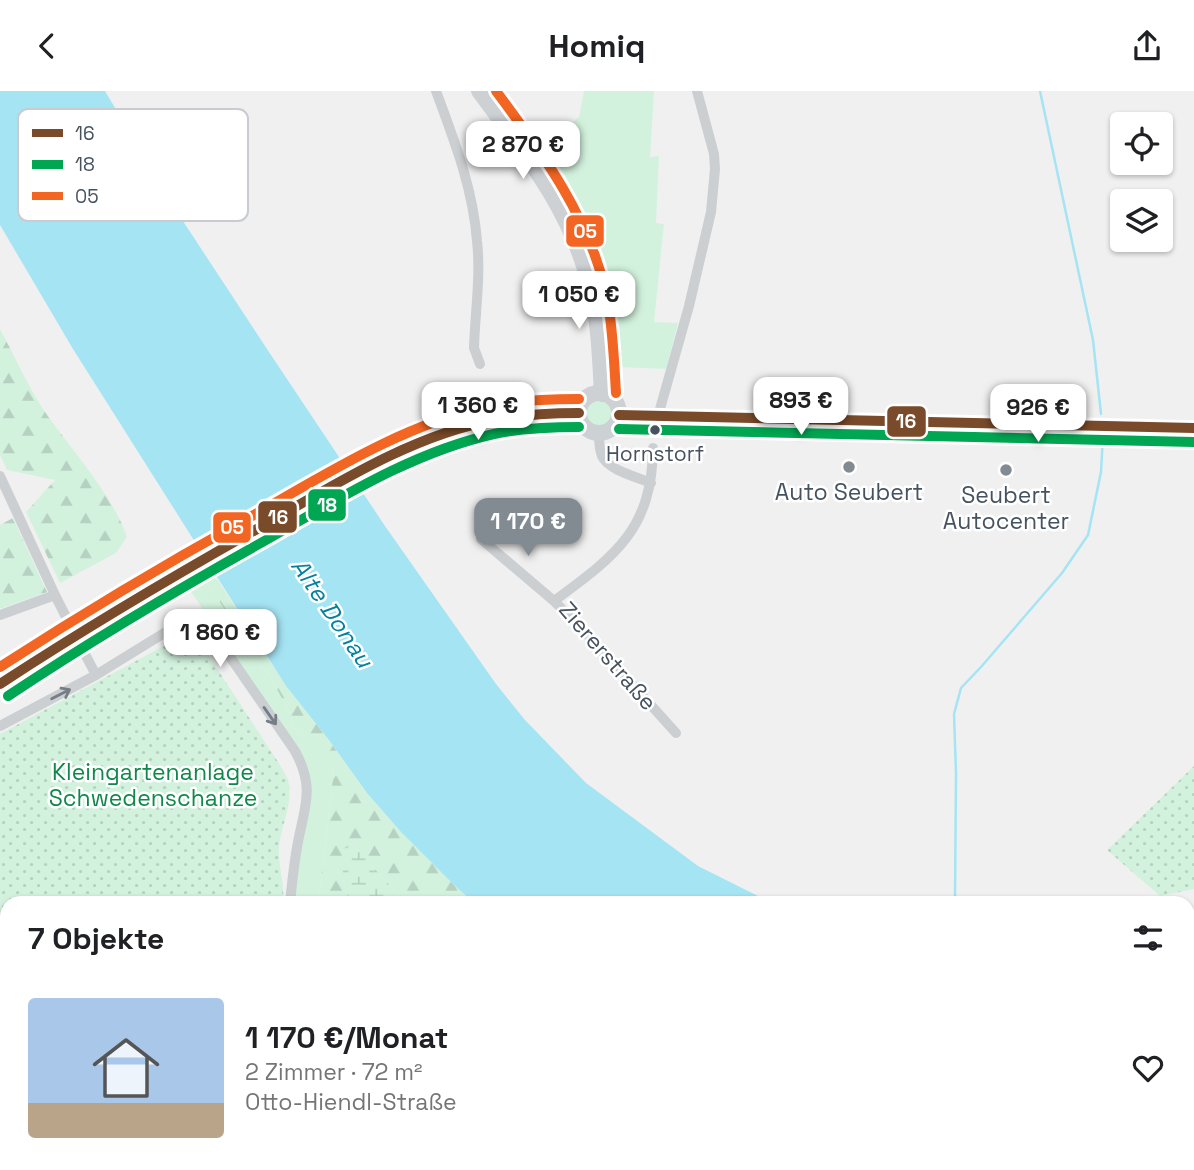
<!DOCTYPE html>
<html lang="de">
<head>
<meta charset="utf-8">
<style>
	:root { --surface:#fff; --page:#f6f6f6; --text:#202124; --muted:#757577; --line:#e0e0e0; --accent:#828a92 }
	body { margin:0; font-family:"Space Grotesk",sans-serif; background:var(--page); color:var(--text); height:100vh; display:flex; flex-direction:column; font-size:26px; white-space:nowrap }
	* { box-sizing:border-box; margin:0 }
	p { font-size:23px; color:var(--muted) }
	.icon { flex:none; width:38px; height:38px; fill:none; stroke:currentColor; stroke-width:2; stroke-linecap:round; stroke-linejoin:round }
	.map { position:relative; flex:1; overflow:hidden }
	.sheet { position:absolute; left:0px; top:805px; width:1195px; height:275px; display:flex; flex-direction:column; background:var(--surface); border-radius:21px 21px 0 0; box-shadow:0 2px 5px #0004 }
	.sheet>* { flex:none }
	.buttons { position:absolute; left:1110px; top:21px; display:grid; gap:14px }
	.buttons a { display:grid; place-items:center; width:63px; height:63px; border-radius:7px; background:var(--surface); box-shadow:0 2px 5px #0004; font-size:35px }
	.price { position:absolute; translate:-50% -60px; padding:0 16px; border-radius:14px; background:#fff; color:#222; font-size:23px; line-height:46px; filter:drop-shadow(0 2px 4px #0008) }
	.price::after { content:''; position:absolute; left:50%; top:42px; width:21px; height:16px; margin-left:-10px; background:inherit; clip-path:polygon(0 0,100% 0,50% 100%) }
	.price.current { background:var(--accent); color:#fff }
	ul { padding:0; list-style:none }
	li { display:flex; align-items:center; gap:21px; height:175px; padding:0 28px }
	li+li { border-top:2px solid var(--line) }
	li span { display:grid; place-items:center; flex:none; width:196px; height:140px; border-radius:7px; color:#555 }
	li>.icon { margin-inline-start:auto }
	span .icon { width:84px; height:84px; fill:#fffc; stroke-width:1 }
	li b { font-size:30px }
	h2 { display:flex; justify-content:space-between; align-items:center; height:84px; padding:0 28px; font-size:30px }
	header { display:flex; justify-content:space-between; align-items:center; height:91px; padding:0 28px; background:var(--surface); font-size:32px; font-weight:800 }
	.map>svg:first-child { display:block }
	.green { fill:#d3f2de }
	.forest { fill:url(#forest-firs) }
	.wetland { fill:url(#wetland-marsh) }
	.garden { fill:url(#garden-dots) }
	.water { fill:#a5e4f3 }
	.pier { fill:#f1f0f0 }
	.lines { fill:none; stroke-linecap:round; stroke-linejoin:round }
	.stream { stroke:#a5e4f3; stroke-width:2.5 }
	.street-tunnel { stroke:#c6c9cc; stroke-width:10; stroke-dasharray:10 5; stroke-linecap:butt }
	.street { stroke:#cccfd1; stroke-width:10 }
	.secondary { stroke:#cdd1d4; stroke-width:16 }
	.bus-1-casing { stroke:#fff; stroke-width:16 }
	.bus-2-casing { stroke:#fff; stroke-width:16 }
	.bus-3-casing { stroke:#fff; stroke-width:16 }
	.bus-1 { stroke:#7a4b2a; stroke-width:10 }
	.bus-2 { stroke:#00a651; stroke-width:10 }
	.bus-3 { stroke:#f26522; stroke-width:10 }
	.oneway { stroke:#757e87 }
	.bus-dot { fill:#46535f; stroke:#fff; stroke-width:2.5 }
	.poi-dot { fill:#828a92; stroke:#fff; stroke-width:2.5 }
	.labels { text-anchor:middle; stroke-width:5; stroke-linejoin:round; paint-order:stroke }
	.bus-label { font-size:21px; fill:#46535f; stroke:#fff }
	.poi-label { font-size:23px; fill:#46535f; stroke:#fff }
	.street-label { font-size:23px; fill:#46535f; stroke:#fff }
	.park-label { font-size:23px; fill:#0f8849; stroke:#fff }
	.water-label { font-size:24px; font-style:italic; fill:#03819f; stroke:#fff }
	.key { fill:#fff; stroke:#c8cbcf; stroke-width:2 }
	.key-label { font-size:19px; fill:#46535f }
	.line-badge { stroke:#fff; stroke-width:2.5 }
	.badge-label { font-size:19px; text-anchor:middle; font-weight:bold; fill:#fff }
</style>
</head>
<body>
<header><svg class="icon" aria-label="back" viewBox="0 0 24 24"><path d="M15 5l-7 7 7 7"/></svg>Homiq<svg class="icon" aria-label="share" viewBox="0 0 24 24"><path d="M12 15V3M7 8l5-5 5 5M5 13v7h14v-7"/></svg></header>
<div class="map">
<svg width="1194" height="1079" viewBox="0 0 1194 1079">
	<defs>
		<pattern id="forest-firs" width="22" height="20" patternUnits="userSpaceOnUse" patternTransform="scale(1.75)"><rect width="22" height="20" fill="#d3f2de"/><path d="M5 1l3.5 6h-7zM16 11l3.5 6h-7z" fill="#b6d1c1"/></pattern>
		<pattern id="wetland-marsh" width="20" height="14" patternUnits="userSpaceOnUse" patternTransform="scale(1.75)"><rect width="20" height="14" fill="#d3f2de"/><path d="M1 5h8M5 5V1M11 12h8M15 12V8" fill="none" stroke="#b6d1c1"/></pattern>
		<pattern id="garden-dots" width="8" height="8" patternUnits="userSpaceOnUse" patternTransform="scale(1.75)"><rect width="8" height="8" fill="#d3f2de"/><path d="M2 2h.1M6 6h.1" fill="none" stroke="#b6d1c1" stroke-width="1.8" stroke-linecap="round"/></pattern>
	</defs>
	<rect width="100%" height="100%" fill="#f1f0f0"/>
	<!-- green -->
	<path class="green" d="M584,0H654L650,66L659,65L656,132L664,133L654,231L678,232L666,278L615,276L611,238L605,206L591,158L570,120L568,95L539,58L579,26Z
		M585 322a14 14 0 1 1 28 0a14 14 0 1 1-28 0Z
		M203,486L272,589L291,624L293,635L306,651L334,679L318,812H294L301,746L302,667L188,496Z
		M931,1073H1024L1017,1079H938V1078Z"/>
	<!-- forest -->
	<path class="forest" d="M0,238C15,266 30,299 47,324C73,360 113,405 127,446L116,462L60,492L26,421L55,389L7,379L0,364Z
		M13,427L47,501L0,518V434Z
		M207,483L218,489L286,595L329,649L367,702L401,741L453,793L474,812H406L351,752L343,789L349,812H318L334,679L306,651L293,635L291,624L272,589L203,486Z
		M302,1073H402L395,1079H305Z"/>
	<!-- wetland -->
	<path class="wetland" d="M351,752L406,812H349L343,789V758Z
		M46,1073H214L211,1079H23Z
		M402,1073H514L515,1079H395Z"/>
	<!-- garden -->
	<path class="garden" d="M184,544L193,547L201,553L280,674C283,679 286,684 288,689C294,710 281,735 279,756C278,775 285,793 283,812H7V878L0,862V643Z
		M1194,675V798L1160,805L1107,759Z"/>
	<!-- water -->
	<path class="water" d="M0,0H105L179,124L267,258L385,435L496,593L525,629L586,692L698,775L772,812H474L453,793L401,741L367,702L329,649L286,595L73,258L0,134Z
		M1188,882H1194V1079H1017L1024,1073H1188Z"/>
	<!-- pier -->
	<path class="pier" d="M349,375L362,394L207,479L195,460Z"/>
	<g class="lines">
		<!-- stream -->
		<path class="stream" d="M1040,0L1093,249L1101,323
			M955,807L956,682L954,623L961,597L981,576L1062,482L1088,444L1101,381L1103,344"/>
		<!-- street-tunnel -->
		<path class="street-tunnel" d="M65,524L86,565"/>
		<!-- street -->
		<path class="street" d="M436,0C454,49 473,97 477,150C481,185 475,222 474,257L480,273
			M658,325L689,215L711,121L715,78L714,63L697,0
			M599,342C599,350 599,358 602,365C608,379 637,386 651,392
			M653,357C652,439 615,465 554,510L586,542L676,642
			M0,385L55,504L0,524
			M481,448L554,510
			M55,504L65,524
			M86,565L96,584
			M0,635L96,584L174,536L186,532L200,531L207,535L215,544L295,660C315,697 305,714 298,751C294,771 292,792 290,812"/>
		<!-- secondary -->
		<path class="secondary" d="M479,0C524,61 572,120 590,196C599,230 600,267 602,303
			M579 322a20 20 0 1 1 40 0a20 20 0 1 1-40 0Z
			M619,324C811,328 1002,335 1194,337
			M0,593C84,537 171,486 259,437C362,380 457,315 579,322"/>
		<defs>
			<path id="bus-1" d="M619,324L1194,337
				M0,593C81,540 165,490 250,442C325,400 409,344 495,329C523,323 550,322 579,322"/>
			<path id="bus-2" d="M619,338L1194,351
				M8,605C89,551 173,501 259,453C334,411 409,362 494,343C522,337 551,336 579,336"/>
			<path id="bus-3" d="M496,0C543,63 590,127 607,206C613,238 614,270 616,302
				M0,576C80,524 162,475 245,429C323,385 401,334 489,315C519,309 549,308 579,308"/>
		</defs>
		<!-- bus-1 casing -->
		<use href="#bus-1" class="bus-1-casing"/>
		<!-- bus-2 casing -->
		<use href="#bus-2" class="bus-2-casing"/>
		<!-- bus-3 casing -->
		<use href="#bus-3" class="bus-3-casing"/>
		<!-- bus-1 -->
		<use href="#bus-1" class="bus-1"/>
		<!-- bus-2 -->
		<use href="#bus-2" class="bus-2"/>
		<!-- bus-3 -->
		<use href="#bus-3" class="bus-3"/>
	</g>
	<!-- one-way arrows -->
	<defs><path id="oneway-shaft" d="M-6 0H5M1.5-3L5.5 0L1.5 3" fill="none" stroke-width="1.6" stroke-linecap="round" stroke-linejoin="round" transform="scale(1.75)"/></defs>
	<g class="oneway">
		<use href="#oneway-shaft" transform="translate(61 603) rotate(-27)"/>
		<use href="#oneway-shaft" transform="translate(270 625) rotate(55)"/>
	</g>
	<!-- markers -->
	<circle class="bus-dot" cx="655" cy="339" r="6"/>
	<g class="poi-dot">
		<circle cx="849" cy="376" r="7"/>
		<circle cx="1006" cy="379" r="7"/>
	</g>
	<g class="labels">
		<!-- bus labels -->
		<g class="bus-label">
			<text x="655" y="370">Hornstorf</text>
		</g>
		<!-- poi labels -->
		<g class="poi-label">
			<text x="849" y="409">Auto Seubert</text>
			<text x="1006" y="412">Seubert<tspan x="1006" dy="26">Autocenter</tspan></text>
		</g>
		<!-- street labels -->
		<g class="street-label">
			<text transform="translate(608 565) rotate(49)" y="8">Ziererstraße</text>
		</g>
		<!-- park labels -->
		<g class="park-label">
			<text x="153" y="689">Kleingartenanlage<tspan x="153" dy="26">Schwedenschanze</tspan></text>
		</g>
		<!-- water labels -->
		<g class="water-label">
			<text transform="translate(332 522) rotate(56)" y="8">Alte Donau</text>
		</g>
	</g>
	<!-- legend -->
	<rect x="18" y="18" width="230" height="112" rx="10" class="key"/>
	<rect x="32" y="38" width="31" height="8" fill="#7a4b2a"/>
	<rect x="32" y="69" width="31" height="9" fill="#00a651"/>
	<rect x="32" y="101" width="31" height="8" fill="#f26522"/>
	<g class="key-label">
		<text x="75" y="49">16</text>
		<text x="75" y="80">18</text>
		<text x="75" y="112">05</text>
	</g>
	<g class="line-badge">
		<rect x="565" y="123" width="40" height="34" rx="7" fill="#f26522"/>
		<rect x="886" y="314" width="41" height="33" rx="7" fill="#7a4b2a"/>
		<rect x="307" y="397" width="40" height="34" rx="7" fill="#00a651"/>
		<rect x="257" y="409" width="41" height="34" rx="7" fill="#7a4b2a"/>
		<rect x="212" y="420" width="40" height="33" rx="7" fill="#f26522"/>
	</g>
	<g class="badge-label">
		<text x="585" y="147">05</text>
		<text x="906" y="337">16</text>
		<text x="327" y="421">18</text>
		<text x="278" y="433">16</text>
		<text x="232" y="443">05</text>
	</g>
</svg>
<div class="buttons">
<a><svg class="icon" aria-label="locate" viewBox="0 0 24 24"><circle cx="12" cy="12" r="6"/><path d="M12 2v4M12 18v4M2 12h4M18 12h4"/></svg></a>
<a><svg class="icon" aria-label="layers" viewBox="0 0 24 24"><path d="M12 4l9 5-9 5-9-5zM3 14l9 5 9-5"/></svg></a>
</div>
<b class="price" style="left:523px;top:90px">2 870 €</b>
<b class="price" style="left:579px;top:240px">1 050 €</b>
<b class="price" style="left:801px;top:346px">893 €</b>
<b class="price" style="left:478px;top:351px">1 360 €</b>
<b class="price" style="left:1038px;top:353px">926 €</b>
<b class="price current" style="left:528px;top:467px">1 170 €</b>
<b class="price" style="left:220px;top:578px">1 860 €</b>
<section class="sheet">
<h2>7 Objekte<svg class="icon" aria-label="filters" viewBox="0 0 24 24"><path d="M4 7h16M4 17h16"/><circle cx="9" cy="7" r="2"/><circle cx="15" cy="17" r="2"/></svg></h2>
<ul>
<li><span style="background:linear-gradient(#a9c7e8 75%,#b9a48a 0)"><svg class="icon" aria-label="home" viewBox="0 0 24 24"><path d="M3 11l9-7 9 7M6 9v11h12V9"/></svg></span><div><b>1 170 €/Monat</b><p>2 Zimmer · 72 m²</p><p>Otto-Hiendl-Straße</p></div><svg class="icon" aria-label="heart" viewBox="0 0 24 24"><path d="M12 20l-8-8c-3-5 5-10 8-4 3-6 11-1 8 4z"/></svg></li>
</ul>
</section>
</div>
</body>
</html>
